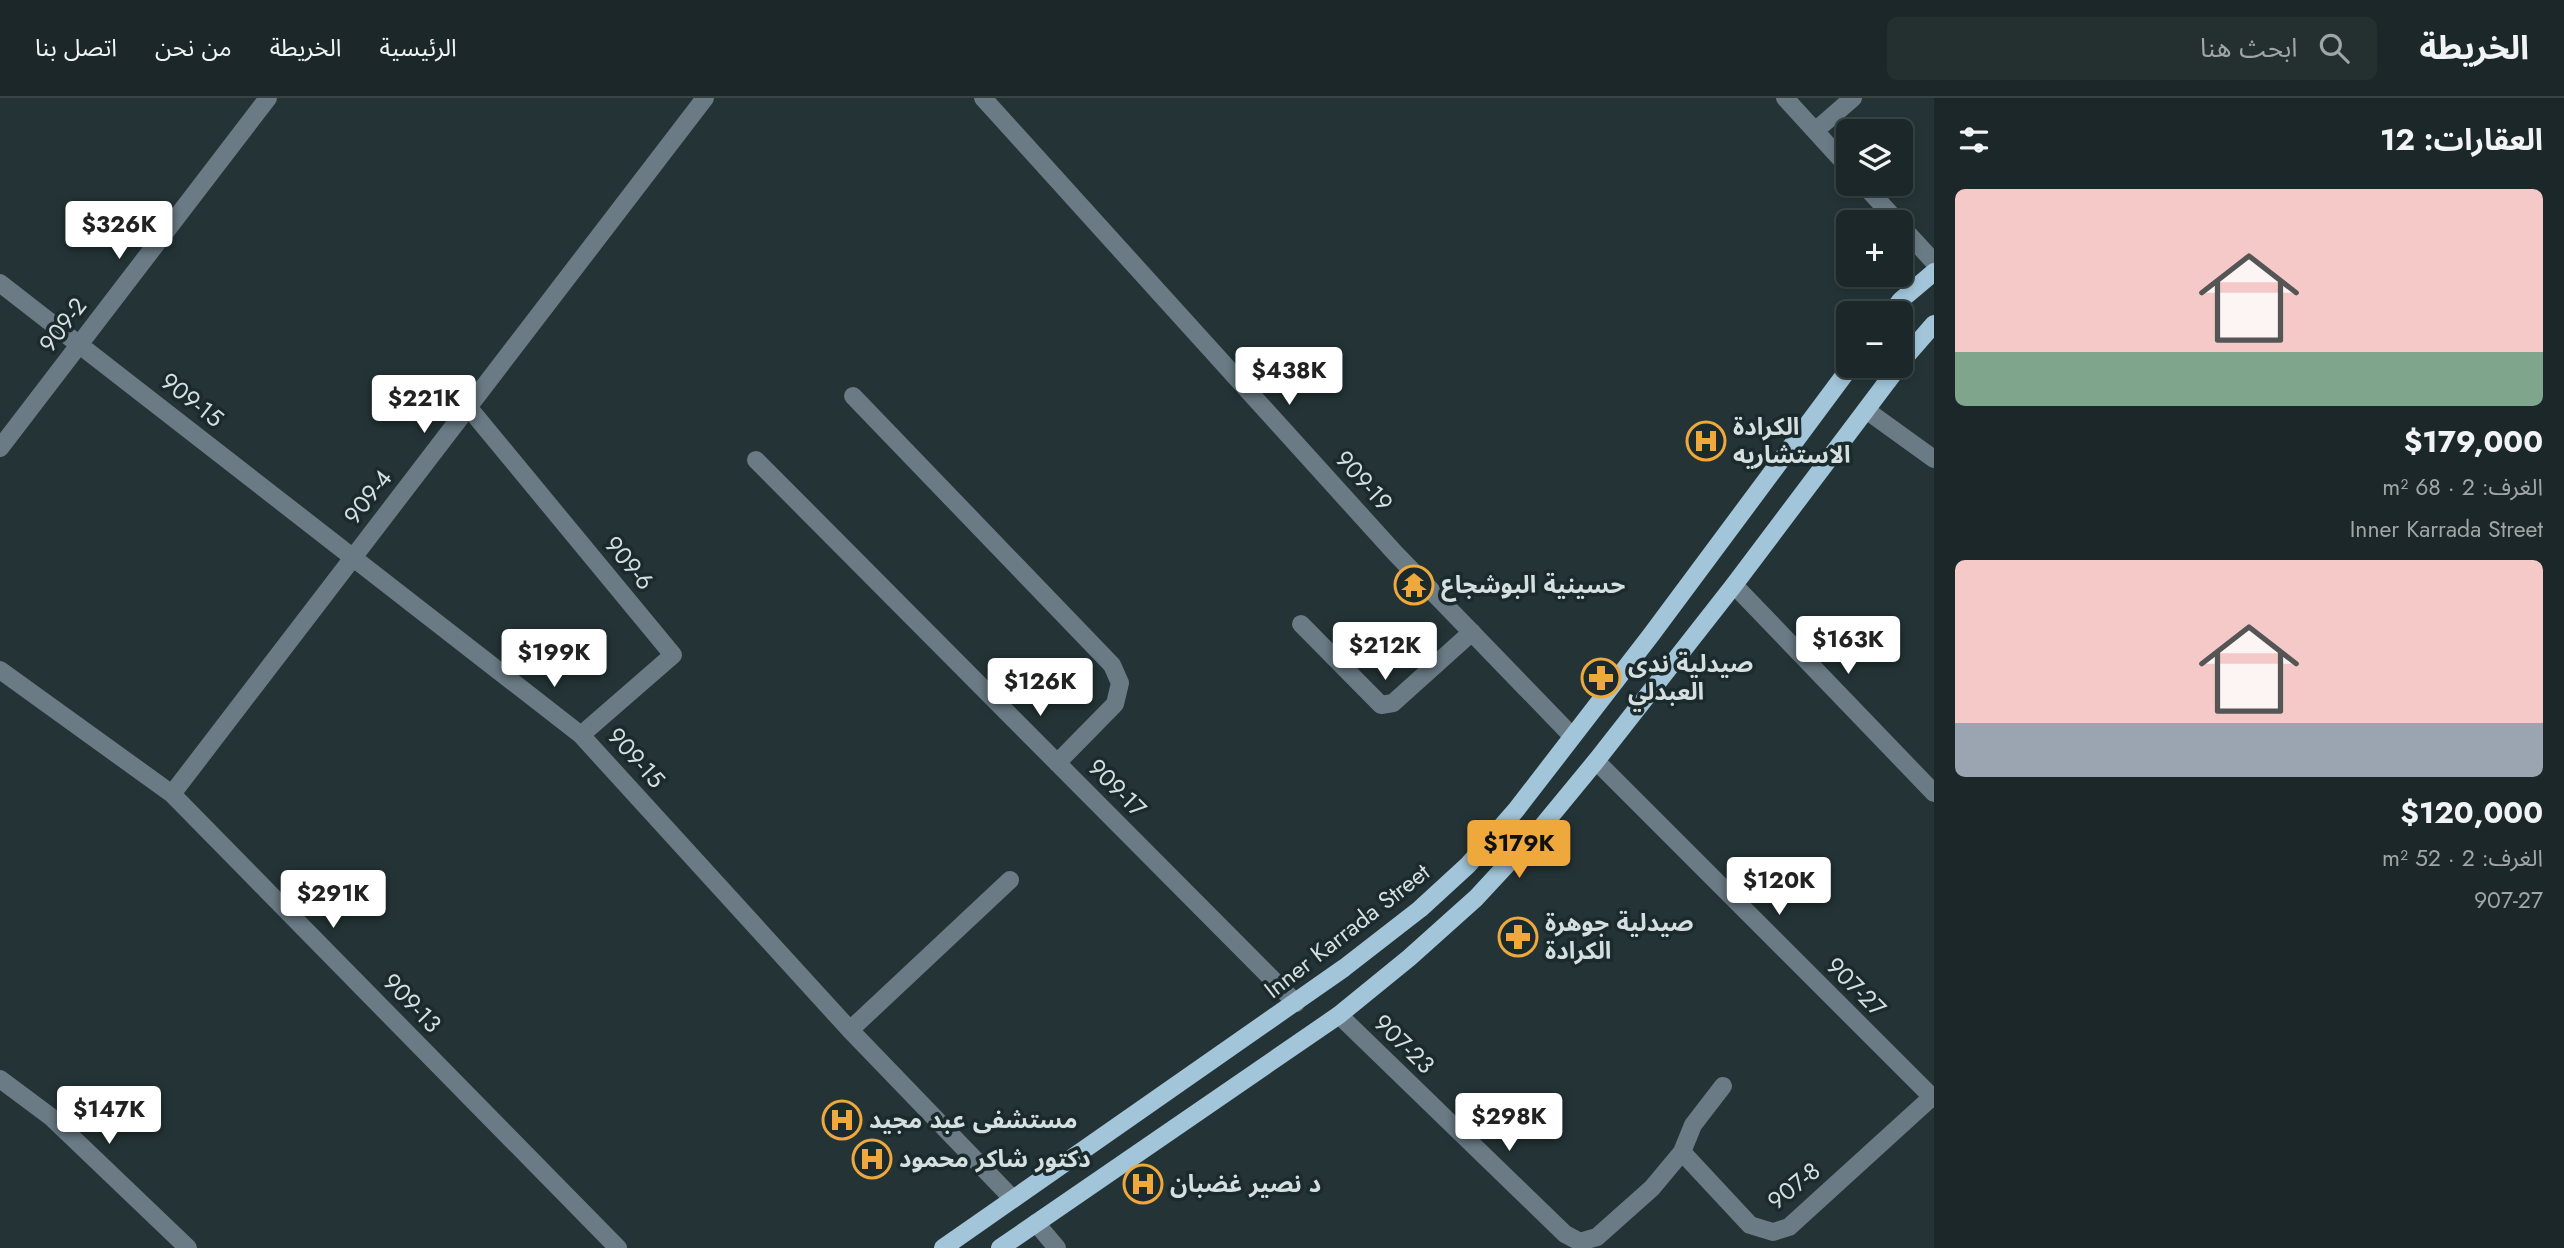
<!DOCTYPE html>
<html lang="ar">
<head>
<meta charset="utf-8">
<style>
	:root { --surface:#1b2728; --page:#242f30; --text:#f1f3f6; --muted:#a0a5a8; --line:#394445; --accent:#eea83c }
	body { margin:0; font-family:Jost,"Noto Sans Arabic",sans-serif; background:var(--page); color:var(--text); direction:rtl; height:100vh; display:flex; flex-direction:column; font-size:26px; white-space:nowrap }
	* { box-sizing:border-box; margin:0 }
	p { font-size:23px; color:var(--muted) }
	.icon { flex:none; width:38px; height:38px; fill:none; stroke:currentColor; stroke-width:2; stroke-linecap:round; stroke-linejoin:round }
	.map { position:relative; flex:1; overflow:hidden; direction:ltr }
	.drawer { display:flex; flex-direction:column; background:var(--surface); width:630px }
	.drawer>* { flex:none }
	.tools { position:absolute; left:1836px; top:21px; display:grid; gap:14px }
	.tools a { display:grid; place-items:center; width:77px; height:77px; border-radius:10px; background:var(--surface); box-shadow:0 4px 10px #0003,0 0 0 2px var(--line); font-size:35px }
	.price { position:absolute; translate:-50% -60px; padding:0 16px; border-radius:7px; background:#fff; color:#222; font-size:23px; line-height:46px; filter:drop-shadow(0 2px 4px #0008) }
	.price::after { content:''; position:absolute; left:50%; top:42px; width:21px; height:16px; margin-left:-10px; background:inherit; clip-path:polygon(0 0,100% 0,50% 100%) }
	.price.selected { background:var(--accent); color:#111 }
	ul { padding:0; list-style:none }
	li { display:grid; align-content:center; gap:14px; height:371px; padding:0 21px }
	li span { display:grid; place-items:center; height:217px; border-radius:10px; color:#555 }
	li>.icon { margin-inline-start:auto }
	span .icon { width:126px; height:126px; fill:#fffc; stroke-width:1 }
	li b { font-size:30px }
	h2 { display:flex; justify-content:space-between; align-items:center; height:84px; padding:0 21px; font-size:30px }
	header { display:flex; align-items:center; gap:42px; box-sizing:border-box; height:98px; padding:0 35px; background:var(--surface); border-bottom:2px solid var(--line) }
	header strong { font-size:33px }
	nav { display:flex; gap:38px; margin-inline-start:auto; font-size:24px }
	.search { width:490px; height:63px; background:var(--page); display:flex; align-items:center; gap:18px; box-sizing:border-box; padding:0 24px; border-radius:10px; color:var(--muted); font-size:26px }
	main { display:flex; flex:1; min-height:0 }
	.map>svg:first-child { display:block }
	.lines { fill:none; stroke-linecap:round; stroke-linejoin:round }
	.minor { stroke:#6a7b85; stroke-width:18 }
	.major { stroke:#a2c5d9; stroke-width:18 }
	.labels { text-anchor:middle; stroke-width:7; stroke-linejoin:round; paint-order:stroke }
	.street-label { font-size:24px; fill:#d5dfe0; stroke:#1b2a2c }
	.poi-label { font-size:24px; font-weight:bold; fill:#d5dfe0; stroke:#1b2a2c; text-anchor:start }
</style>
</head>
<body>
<header>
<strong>الخريطة</strong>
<div class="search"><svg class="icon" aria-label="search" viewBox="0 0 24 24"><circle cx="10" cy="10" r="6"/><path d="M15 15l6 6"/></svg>ابحث هنا</div>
<nav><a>الرئيسية</a><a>الخريطة</a><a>من نحن</a><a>اتصل بنا</a></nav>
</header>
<main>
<section class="drawer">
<h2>العقارات: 12<svg class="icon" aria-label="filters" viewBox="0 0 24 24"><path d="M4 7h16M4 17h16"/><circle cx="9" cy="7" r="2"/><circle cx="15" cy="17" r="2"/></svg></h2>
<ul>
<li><span style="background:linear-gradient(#f6c9c9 75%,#7fa58c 0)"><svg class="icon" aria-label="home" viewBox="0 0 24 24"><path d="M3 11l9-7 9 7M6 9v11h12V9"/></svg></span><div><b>$179,000</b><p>الغرف: 2 · 68 m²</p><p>Inner Karrada Street</p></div></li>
<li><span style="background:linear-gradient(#f6c9c9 75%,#9aa5b1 0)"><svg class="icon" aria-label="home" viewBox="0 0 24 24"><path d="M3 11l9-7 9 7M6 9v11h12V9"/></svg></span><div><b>$120,000</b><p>الغرف: 2 · 52 m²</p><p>907-27</p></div></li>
</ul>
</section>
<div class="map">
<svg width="1934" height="1150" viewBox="0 0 1934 1150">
	<rect width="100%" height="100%" fill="#243436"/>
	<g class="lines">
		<!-- minor -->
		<path class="minor" d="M983,0L1395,455L1572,638
			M1785,0L1848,69
			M1815,33L1853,0
			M1863,86L1898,124
			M1900,127L1934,164
			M0,185L581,637L850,932L1013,1101
			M853,298L1112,567L1120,585L1115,606L1057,665
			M469,310L673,557L581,637
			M1866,312L1934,361
			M0,350L268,0
			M756,362L1296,905
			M1734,487L1934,695
			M1301,526L1381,607L1393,605L1472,534
			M0,572L172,696L618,1150
			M1596,663L1934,1001
			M172,696L705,0
			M1339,917L1565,1136L1580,1144L1597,1139L1652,1090L1682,1054
			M850,932L1010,782
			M0,981L51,1019L188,1150
			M1723,988L1693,1027L1682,1054L1750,1127L1773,1134L1789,1129L1932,999
			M1036,1125L1057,1150"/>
		<!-- major -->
		<path class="major" d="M1891,215L1901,202L1934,174
			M1900,265L1934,226
			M943,1150L1344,870L1420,811L1468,767L1516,712L1651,537L1851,268
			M1000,1150L1339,917L1409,860L1476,800L1540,731L1596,663L1734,487L1899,268"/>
	</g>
	<!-- icons -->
	<defs>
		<symbol id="hospital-ring" viewBox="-11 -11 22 22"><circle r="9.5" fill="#1b2a2c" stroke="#eea83c" stroke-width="1.5"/><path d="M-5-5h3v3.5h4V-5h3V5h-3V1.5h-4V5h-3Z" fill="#eea83c"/></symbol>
		<symbol id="temple-ring" viewBox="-11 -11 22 22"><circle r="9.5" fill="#1b2a2c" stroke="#eea83c" stroke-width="1.5"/><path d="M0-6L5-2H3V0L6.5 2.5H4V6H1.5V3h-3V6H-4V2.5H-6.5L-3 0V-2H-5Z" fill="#eea83c"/></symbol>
		<symbol id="pharmacy-ring" viewBox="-11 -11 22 22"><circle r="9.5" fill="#1b2a2c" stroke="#eea83c" stroke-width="1.5"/><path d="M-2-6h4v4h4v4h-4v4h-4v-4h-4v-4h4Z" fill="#eea83c"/></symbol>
	</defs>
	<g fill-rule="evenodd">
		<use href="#hospital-ring" x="1684" y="321" width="44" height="44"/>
		<use href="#temple-ring" x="1392" y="465" width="44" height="44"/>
		<use href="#pharmacy-ring" x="1579" y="558" width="44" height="44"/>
		<use href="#pharmacy-ring" x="1496" y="817" width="44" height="44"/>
		<use href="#hospital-ring" x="820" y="1000" width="44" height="44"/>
		<use href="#hospital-ring" x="850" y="1039" width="44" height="44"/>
		<use href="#hospital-ring" x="1121" y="1064" width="44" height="44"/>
	</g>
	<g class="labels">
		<!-- street labels -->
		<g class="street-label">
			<text transform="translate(63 227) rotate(-53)" y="8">909-2</text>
			<text transform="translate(192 302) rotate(38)" y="8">909-15</text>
			<text transform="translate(1364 383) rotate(48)" y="8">909-19</text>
			<text transform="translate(368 399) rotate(-52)" y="8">909-4</text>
			<text transform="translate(629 465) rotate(50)" y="8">909-6</text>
			<text transform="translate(636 660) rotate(48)" y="8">909-15</text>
			<text transform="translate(1117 690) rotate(45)" y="8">909-17</text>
			<text transform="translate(1347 833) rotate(-38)" y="8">Inner Karrada Street</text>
			<text transform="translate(1856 889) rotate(45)" y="8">907-27</text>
			<text transform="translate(412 905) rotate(46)" y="8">909-13</text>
			<text transform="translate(1404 946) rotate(44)" y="8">907-23</text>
			<text transform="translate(1794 1088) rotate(-39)" y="8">907-8</text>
		</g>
		<!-- poi labels -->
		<g class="poi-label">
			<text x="1733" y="337">الكرادة<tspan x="1733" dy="28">الاستشاريه</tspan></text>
			<text x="1441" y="495">حسينية البوشجاع</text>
			<text x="1628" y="574">صيدلية ندى<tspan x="1628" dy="28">العبدلي</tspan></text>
			<text x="1545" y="833">صيدلية جوهرة<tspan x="1545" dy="28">الكرادة</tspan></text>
			<text x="869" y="1030">مستشفى عبد مجيد</text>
			<text x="899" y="1069">دكتور شاكر محمود</text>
			<text x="1170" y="1094">د نصير غضبان</text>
		</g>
	</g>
</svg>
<div class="tools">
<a><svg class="icon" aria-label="layers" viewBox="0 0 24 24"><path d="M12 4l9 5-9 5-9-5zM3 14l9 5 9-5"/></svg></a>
<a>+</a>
<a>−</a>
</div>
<b class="price" style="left:119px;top:163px">$326K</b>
<b class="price" style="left:1289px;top:309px">$438K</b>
<b class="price" style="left:424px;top:337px">$221K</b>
<b class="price" style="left:1848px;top:578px">$163K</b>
<b class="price" style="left:1385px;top:584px">$212K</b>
<b class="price" style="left:554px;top:591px">$199K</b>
<b class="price" style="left:1040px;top:620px">$126K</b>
<b class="price selected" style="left:1519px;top:782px">$179K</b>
<b class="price" style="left:1779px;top:819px">$120K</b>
<b class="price" style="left:333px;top:832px">$291K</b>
<b class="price" style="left:109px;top:1048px">$147K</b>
<b class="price" style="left:1509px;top:1055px">$298K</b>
</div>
</main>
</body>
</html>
